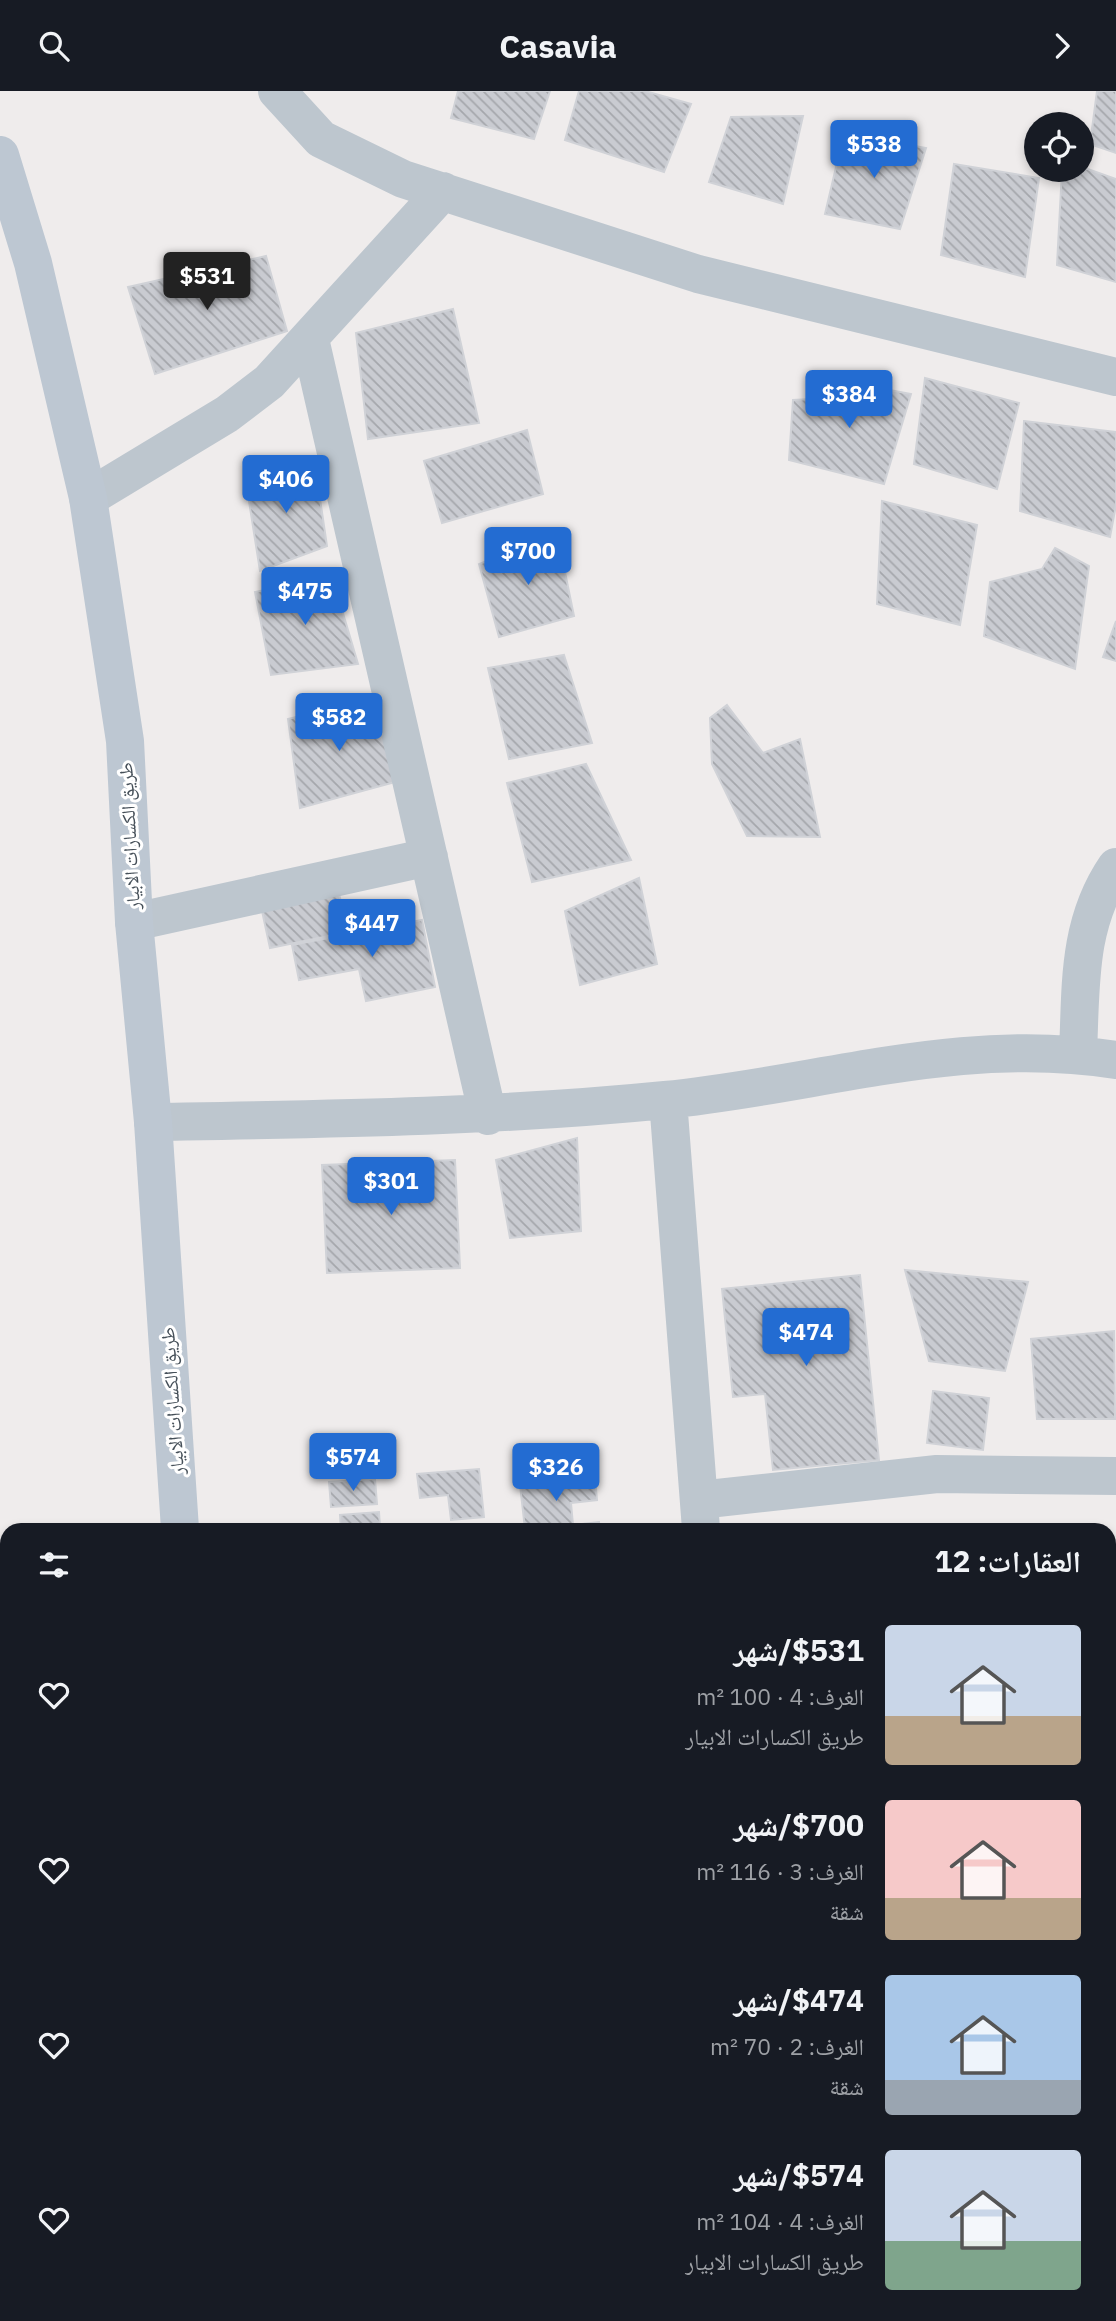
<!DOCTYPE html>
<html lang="ar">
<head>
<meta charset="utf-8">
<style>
	:root { --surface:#171b24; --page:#20242c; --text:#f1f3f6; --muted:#9ea1a6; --accent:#236cd2 }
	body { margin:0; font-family:"IBM Plex Sans","Noto Naskh Arabic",sans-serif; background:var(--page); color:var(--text); direction:rtl; height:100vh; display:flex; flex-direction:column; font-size:26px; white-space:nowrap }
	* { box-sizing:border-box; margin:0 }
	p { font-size:23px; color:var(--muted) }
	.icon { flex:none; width:38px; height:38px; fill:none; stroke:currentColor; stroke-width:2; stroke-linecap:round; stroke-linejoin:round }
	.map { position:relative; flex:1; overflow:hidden; direction:ltr }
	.panel { position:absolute; left:0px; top:1432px; width:1116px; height:800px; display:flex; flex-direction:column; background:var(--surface); border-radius:21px 21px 0 0; box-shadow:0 4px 10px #0003; direction:rtl }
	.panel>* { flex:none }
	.tools { position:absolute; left:1024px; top:21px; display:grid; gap:14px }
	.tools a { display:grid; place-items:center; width:70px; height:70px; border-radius:50%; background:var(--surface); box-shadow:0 4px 10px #0003; font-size:35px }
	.price { position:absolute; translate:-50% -60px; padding:0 16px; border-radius:7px; background:var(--accent); color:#fff; font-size:23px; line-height:46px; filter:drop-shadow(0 2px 4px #0008) }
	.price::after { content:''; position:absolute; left:50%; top:42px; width:21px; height:16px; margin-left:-10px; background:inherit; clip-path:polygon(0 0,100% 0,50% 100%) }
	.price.selected { background:#222; color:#fff }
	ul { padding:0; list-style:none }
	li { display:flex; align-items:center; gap:21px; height:175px; padding:0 35px }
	li span { display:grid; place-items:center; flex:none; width:196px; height:140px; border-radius:7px; color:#555 }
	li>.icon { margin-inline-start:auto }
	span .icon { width:84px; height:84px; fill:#fffc; stroke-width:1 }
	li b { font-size:30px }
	h2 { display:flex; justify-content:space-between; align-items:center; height:84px; padding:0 35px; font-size:30px }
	header { display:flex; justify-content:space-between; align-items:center; height:91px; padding:0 35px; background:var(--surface); font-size:32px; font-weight:700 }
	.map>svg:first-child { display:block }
	.building { fill:url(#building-back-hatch); stroke:#d0d2d7; stroke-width:2 }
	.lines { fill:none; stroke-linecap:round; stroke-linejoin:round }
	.street { stroke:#bdc6ce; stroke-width:38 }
	.secondary { stroke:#bdc7d2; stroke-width:38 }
	.labels { text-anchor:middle; stroke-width:6; stroke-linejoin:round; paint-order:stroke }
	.street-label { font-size:19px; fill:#454f58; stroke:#fff }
</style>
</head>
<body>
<header><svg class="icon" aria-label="forward" viewBox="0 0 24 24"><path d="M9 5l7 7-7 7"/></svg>Casavia<svg class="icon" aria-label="search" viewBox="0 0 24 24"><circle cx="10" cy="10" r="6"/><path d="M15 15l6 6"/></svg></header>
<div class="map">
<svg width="1116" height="2230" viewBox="0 0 1116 2230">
	<defs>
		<pattern id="building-back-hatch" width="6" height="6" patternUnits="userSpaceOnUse" patternTransform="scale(1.75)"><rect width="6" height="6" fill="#c9cbd1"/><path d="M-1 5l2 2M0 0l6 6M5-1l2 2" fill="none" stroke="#a5a7ac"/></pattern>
	</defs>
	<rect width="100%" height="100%" fill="#efecec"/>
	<!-- building -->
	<path class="building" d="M458,0H550L534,48L451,27Z
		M579,0H645L691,13L664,81L565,49Z
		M1097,0H1116V62L1090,53Z
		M803,25L783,113L709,91L731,26Z
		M844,42L926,57L900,138L825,123Z
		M954,73L1039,87L1025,186L941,164Z
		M1082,76L1116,88V191L1057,174L1062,79H1082Z
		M266,165L287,240L155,283L128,196Z
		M453,218L479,332L368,348L356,242Z
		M925,287L1019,312L997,398L914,373Z
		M837,289L911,303L884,393L789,369L793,309L832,307Z
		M1024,330L1116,341V414L1110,446L1020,420Z
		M527,339L543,403L442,432L424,370Z
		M315,374L327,455L260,480L245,385Z
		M882,410L977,434L960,534L877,513Z
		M557,442L574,525L499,546L479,473Z
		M1055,457L1089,475L1075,578L984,545L990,491L1042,478Z
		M332,485L358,573L271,584L255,501Z
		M1116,530V570L1103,566Z
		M564,564L592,652L509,668L488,577Z
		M373,607L395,691L300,717L288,628Z
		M727,614L763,662L800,648L820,746L747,745L712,673L710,627Z
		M586,673L631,769L532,791L507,692Z
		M639,787L657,873L580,894L565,820Z
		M336,790L348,841L270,857L259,806Z
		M422,829L435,896L366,910L359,878L299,889L292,854Z
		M577,1047L581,1140L510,1147L496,1069Z
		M455,1069L460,1177L327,1182L322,1074Z
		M905,1179L1028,1191L1005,1280L929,1270Z
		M860,1184L879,1369L773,1379L765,1303L733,1306L722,1198Z
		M1114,1240L1115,1328H1037L1031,1248Z
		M933,1300L989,1307L983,1359L927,1352Z
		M479,1378L484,1426L451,1429L448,1404L420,1407L417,1383Z
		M595,1386L597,1409L571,1412L573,1434L599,1431L600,1438H525L520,1394Z
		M375,1388L377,1413L331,1416L329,1391Z
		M379,1421L380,1436L341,1438L340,1424Z
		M1110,1483L1116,1485V1618L1110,1616Z
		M631,2224H687V2230H631Z"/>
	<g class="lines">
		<!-- street -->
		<path class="street" d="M277,0L321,48L403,88L698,183L1116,286
			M310,248L488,1025
			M88,407L227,323L269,291L443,100
			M134,831L429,766
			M1078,963C1081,896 1077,833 1116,776
			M668,1009L701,1438
			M153,1031C324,1028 495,1026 665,1009C818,994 961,944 1116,969
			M699,1409L937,1383L1116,1385
			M1110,1773L1116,1775
			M0,1980L7,1979
			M1110,2206H1116
			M728,2224L729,2230
			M853,2230L915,2224"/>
		<!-- secondary -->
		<path class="secondary" d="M0,64L33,172L88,407L125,650L134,831L153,1031L180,1438
			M239,2224L240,2230"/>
	</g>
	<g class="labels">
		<!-- street labels -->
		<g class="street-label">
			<text transform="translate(129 745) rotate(-93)" y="7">طريق الكسارات الابيار</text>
			<text transform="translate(172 1310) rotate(-94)" y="7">طريق الكسارات الابيار</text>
		</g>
	</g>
</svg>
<div class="tools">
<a><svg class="icon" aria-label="locate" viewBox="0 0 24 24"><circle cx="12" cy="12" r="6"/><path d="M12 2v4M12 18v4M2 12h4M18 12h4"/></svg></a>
</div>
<b class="price" style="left:874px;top:89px">$538</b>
<b class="price selected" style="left:207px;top:221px">$531</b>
<b class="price" style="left:849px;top:339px">$384</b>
<b class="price" style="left:286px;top:424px">$406</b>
<b class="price" style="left:528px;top:496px">$700</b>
<b class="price" style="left:305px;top:536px">$475</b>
<b class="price" style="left:339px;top:662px">$582</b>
<b class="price" style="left:372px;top:868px">$447</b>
<b class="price" style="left:391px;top:1126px">$301</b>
<b class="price" style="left:806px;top:1277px">$474</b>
<b class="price" style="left:353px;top:1402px">$574</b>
<b class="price" style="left:556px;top:1412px">$326</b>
<section class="panel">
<h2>العقارات: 12<svg class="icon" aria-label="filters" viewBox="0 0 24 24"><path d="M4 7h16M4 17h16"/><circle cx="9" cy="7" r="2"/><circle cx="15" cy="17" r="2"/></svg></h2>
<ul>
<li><span style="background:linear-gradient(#c9d6e8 65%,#b9a48a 0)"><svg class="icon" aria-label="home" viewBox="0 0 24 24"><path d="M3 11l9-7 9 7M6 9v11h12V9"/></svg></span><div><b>$531/شهر</b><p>الغرف: 4 · 100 m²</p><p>طريق الكسارات الابيار</p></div><svg class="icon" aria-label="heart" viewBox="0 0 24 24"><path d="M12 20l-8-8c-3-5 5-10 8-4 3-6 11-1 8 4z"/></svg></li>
<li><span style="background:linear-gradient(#f6c9c9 70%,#b9a48a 0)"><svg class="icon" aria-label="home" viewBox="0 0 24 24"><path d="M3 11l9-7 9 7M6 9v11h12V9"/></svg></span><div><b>$700/شهر</b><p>الغرف: 3 · 116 m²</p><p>شقة</p></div><svg class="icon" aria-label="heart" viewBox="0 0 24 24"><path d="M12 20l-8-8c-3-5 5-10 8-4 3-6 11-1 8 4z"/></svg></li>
<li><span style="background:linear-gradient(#a9c7e8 75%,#9aa5b1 0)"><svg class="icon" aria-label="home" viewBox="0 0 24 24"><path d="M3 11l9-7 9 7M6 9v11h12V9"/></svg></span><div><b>$474/شهر</b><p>الغرف: 2 · 70 m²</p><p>شقة</p></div><svg class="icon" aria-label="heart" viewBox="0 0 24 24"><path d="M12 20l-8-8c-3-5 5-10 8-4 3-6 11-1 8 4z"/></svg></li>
<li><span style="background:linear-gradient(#c9d6e8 65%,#7fa58c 0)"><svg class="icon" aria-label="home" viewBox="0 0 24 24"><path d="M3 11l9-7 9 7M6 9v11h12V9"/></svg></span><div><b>$574/شهر</b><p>الغرف: 4 · 104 m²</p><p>طريق الكسارات الابيار</p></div><svg class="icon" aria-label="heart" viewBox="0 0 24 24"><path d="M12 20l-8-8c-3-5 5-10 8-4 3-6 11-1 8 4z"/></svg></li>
</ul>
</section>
</div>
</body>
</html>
